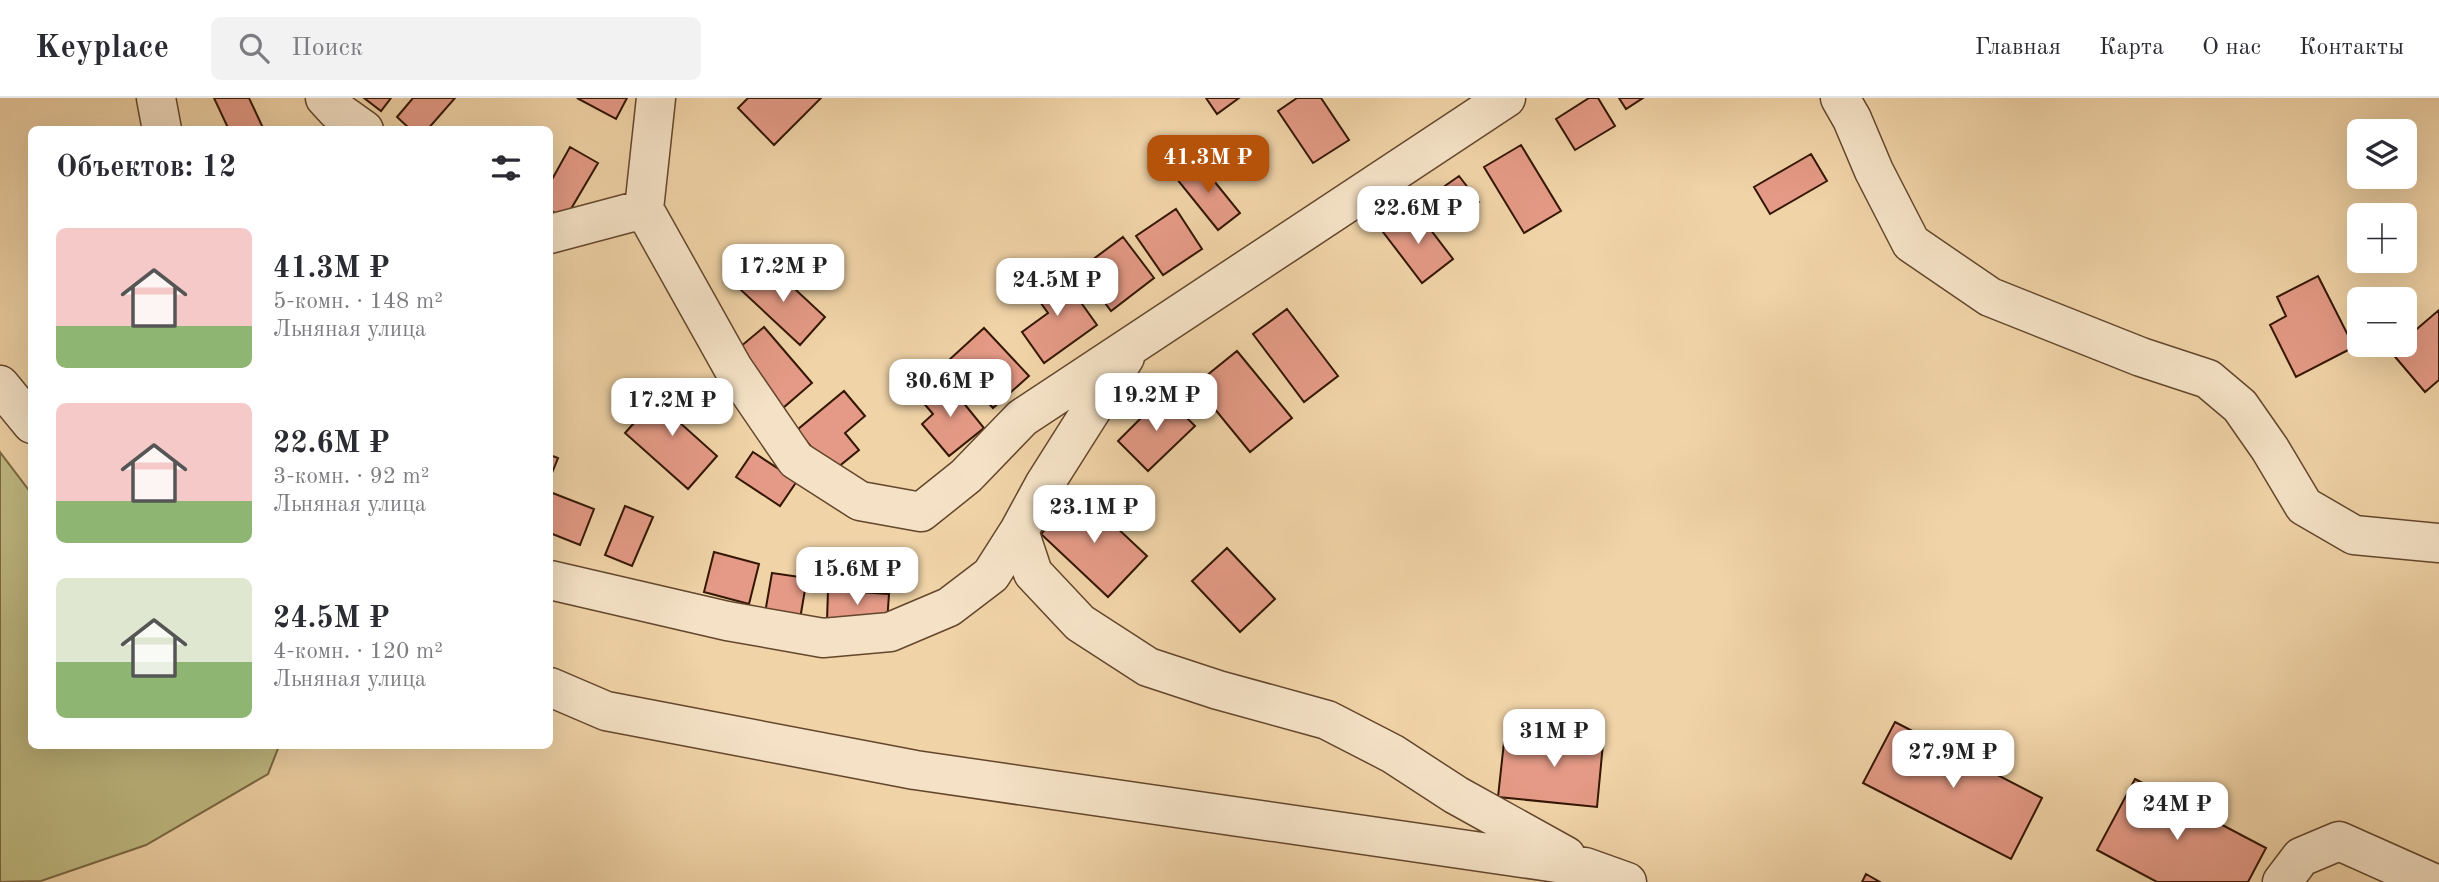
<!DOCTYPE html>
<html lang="ru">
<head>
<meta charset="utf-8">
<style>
	:root { --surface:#fff; --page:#f2f2f3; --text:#2b2b33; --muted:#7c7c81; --line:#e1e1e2; --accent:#b45309 }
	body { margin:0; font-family:"Old Standard TT",serif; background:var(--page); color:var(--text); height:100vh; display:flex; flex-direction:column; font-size:26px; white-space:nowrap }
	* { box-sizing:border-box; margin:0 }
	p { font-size:23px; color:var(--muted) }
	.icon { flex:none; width:38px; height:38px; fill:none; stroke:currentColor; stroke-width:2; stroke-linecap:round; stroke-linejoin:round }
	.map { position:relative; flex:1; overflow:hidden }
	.side { position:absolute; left:28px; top:28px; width:525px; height:623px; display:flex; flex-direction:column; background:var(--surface); border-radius:10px; box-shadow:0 7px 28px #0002 }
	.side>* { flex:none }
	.tools { position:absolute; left:2347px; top:21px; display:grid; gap:14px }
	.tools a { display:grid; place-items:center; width:70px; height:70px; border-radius:10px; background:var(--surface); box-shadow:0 7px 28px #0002; font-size:35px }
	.price { position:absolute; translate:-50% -60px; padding:0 16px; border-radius:14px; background:#fff; color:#222; font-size:23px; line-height:46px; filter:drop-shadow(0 2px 4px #0008) }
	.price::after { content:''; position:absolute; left:50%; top:42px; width:21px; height:16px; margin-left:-10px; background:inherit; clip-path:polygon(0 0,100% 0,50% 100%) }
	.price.active { background:var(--accent); color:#fff }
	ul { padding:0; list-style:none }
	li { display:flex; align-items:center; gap:21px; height:175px; padding:0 28px }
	li span { display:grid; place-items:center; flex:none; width:196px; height:140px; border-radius:10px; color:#555 }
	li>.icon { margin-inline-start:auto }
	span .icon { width:84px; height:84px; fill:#fffc; stroke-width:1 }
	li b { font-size:30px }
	h2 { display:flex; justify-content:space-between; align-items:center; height:84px; padding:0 28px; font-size:30px }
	header { display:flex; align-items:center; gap:42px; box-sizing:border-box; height:98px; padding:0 35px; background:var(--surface); border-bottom:2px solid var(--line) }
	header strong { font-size:33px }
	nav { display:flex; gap:38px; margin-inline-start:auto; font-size:24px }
	.search { width:490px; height:63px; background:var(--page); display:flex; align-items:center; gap:18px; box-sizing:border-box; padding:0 24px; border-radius:10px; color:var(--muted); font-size:26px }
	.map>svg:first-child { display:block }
	.green { fill:#c0bb83; stroke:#7a6943; stroke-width:2 }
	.building { fill:#e49a86; stroke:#341703; stroke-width:2 }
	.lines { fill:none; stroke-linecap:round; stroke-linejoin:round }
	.minor-casing { stroke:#63462c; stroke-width:41 }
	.minor { stroke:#f5e2c6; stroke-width:38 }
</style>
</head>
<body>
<header>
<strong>Keyplace</strong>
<div class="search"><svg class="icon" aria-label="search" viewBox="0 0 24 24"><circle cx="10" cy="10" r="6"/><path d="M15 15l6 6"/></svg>Поиск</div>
<nav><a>Главная</a><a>Карта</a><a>О нас</a><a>Контакты</a></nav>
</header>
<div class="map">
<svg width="2439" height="784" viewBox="0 0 2439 784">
	<rect width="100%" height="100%" fill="#f0d3a7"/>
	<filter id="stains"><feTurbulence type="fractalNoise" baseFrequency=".00286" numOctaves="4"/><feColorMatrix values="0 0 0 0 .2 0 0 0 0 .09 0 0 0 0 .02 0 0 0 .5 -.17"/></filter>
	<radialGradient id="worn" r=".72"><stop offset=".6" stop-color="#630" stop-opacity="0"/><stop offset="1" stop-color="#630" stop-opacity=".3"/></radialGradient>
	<!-- green -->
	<path class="green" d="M0,354L31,395L32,648H279L268,676L146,747L41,783L0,784Z"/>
	<!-- building -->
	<path class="building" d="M214,0H249L264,32H229Z
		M364,0H391L381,13Z
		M413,0H455L427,32H411L397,19Z
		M577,0H627L616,21Z
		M748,0H821L774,47L738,10Z
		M1206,0H1239L1217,16Z
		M1297,0H1321L1349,42L1313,65L1278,13Z
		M1589,0H1598L1615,28L1575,52L1556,21Z
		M1619,0H1643L1626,11Z
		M1521,47L1561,113L1524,135L1484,69Z
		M570,49L598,65L565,121L550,112V85Z
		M1811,56L1827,83L1770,116L1754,89Z
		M1197,62L1240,115L1218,132L1176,80Z
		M1459,78L1479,104L1445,129L1425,102Z
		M1414,110L1453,161L1422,185L1383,134Z
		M1176,111L1202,151L1163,177L1136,138Z
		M1123,139L1154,180L1111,213L1080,171Z
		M767,165L825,219L800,247L741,192Z
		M1057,171L1097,227L1044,265L1022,234L1048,215L1030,190Z
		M2318,178L2354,249L2296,279L2270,227L2286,218L2277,199Z
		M1287,211L1338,278L1304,304L1253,236Z
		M2439,212V282L2425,294L2391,254L2399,247H2404V242Z
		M764,229L812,285L783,310L734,254Z
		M984,230L1029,278L993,310L949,262Z
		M1237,253L1292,320L1250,354L1195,287Z
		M945,282L984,330L949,358L922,326L933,316L921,302Z
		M669,286L693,308L679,324L717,358L688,391L625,335Z
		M844,293L865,318L845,335L859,352L832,374L797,332Z
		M1164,297L1195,328L1148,373L1118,343Z
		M753,354L797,383L780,408L736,379Z
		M550,357L558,360L550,380Z
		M550,394L594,411L580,447L550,435Z
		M1080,395L1147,458L1108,499L1041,436Z
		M625,408L653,419L632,468L605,457Z
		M1227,450L1275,501L1240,534L1192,483Z
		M714,454L759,466L749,506L704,494Z
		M772,475L807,480L800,521L765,515Z
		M828,492L889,496L887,525L827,523Z
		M1895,624L2042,700L2011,761L1863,685Z
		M1549,630L1604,635L1597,709L1498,699L1504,644L1547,649Z
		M2135,681L2266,750L2248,784H2157L2097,752Z
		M1866,776L1880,784H1862Z"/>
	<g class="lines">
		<defs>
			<path id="minor" d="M156,0L162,32
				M325,0L336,12L364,32
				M656,0L644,111L733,270L796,362L860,403L921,414L966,378L1022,320L1506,0
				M1840,0L1852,21L1874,73L1911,145L1990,199L2141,259L2208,281L2240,308L2270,351L2304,408L2354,437L2439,445
				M550,136L644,111
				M1125,259L1044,387L1019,433L1033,475L1080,525L1148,569L1218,592L1327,622L1393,656L1456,697L1566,758
				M0,287L32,326
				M550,482L727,523L823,540L890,534L949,509L991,477L1019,433
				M550,589L606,613L915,672L1585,769L1627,784
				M2282,784L2301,759L2339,743L2431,784"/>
		</defs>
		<!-- minor casing -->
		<use href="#minor" class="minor-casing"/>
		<!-- minor -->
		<use href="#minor" class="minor"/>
	</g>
	<rect width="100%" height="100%" filter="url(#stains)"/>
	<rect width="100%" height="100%" fill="url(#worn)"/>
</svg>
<div class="tools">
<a><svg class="icon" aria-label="layers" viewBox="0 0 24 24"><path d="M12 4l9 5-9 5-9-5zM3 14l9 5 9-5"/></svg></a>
<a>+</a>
<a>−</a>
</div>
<b class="price active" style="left:1208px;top:97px">41.3M ₽</b>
<b class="price" style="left:1418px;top:148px">22.6M ₽</b>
<b class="price" style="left:783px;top:206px">17.2M ₽</b>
<b class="price" style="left:1057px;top:220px">24.5M ₽</b>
<b class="price" style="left:950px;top:321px">30.6M ₽</b>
<b class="price" style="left:1156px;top:335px">19.2M ₽</b>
<b class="price" style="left:672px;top:340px">17.2M ₽</b>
<b class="price" style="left:1094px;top:447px">23.1M ₽</b>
<b class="price" style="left:857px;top:509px">15.6M ₽</b>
<b class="price" style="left:1554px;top:671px">31M ₽</b>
<b class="price" style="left:1953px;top:692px">27.9M ₽</b>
<b class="price" style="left:2177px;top:744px">24M ₽</b>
<section class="side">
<h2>Объектов: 12<svg class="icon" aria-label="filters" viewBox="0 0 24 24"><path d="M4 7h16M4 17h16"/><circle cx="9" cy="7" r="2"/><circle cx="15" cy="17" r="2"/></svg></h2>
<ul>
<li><span style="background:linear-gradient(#f6c9c9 70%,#8fb573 0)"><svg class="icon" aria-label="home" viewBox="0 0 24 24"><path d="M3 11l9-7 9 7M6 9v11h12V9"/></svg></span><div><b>41.3M ₽</b><p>5-комн. · 148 m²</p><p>Льняная улица</p></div></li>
<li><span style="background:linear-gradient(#f6c9c9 70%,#8fb573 0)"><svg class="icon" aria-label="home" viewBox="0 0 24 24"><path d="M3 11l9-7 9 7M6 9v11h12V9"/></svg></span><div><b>22.6M ₽</b><p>3-комн. · 92 m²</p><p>Льняная улица</p></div></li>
<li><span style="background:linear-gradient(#dfe7d0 60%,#8fb573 0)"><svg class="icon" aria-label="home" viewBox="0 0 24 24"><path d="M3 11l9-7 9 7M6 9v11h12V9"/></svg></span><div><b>24.5M ₽</b><p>4-комн. · 120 m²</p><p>Льняная улица</p></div></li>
</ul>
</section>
</div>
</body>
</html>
